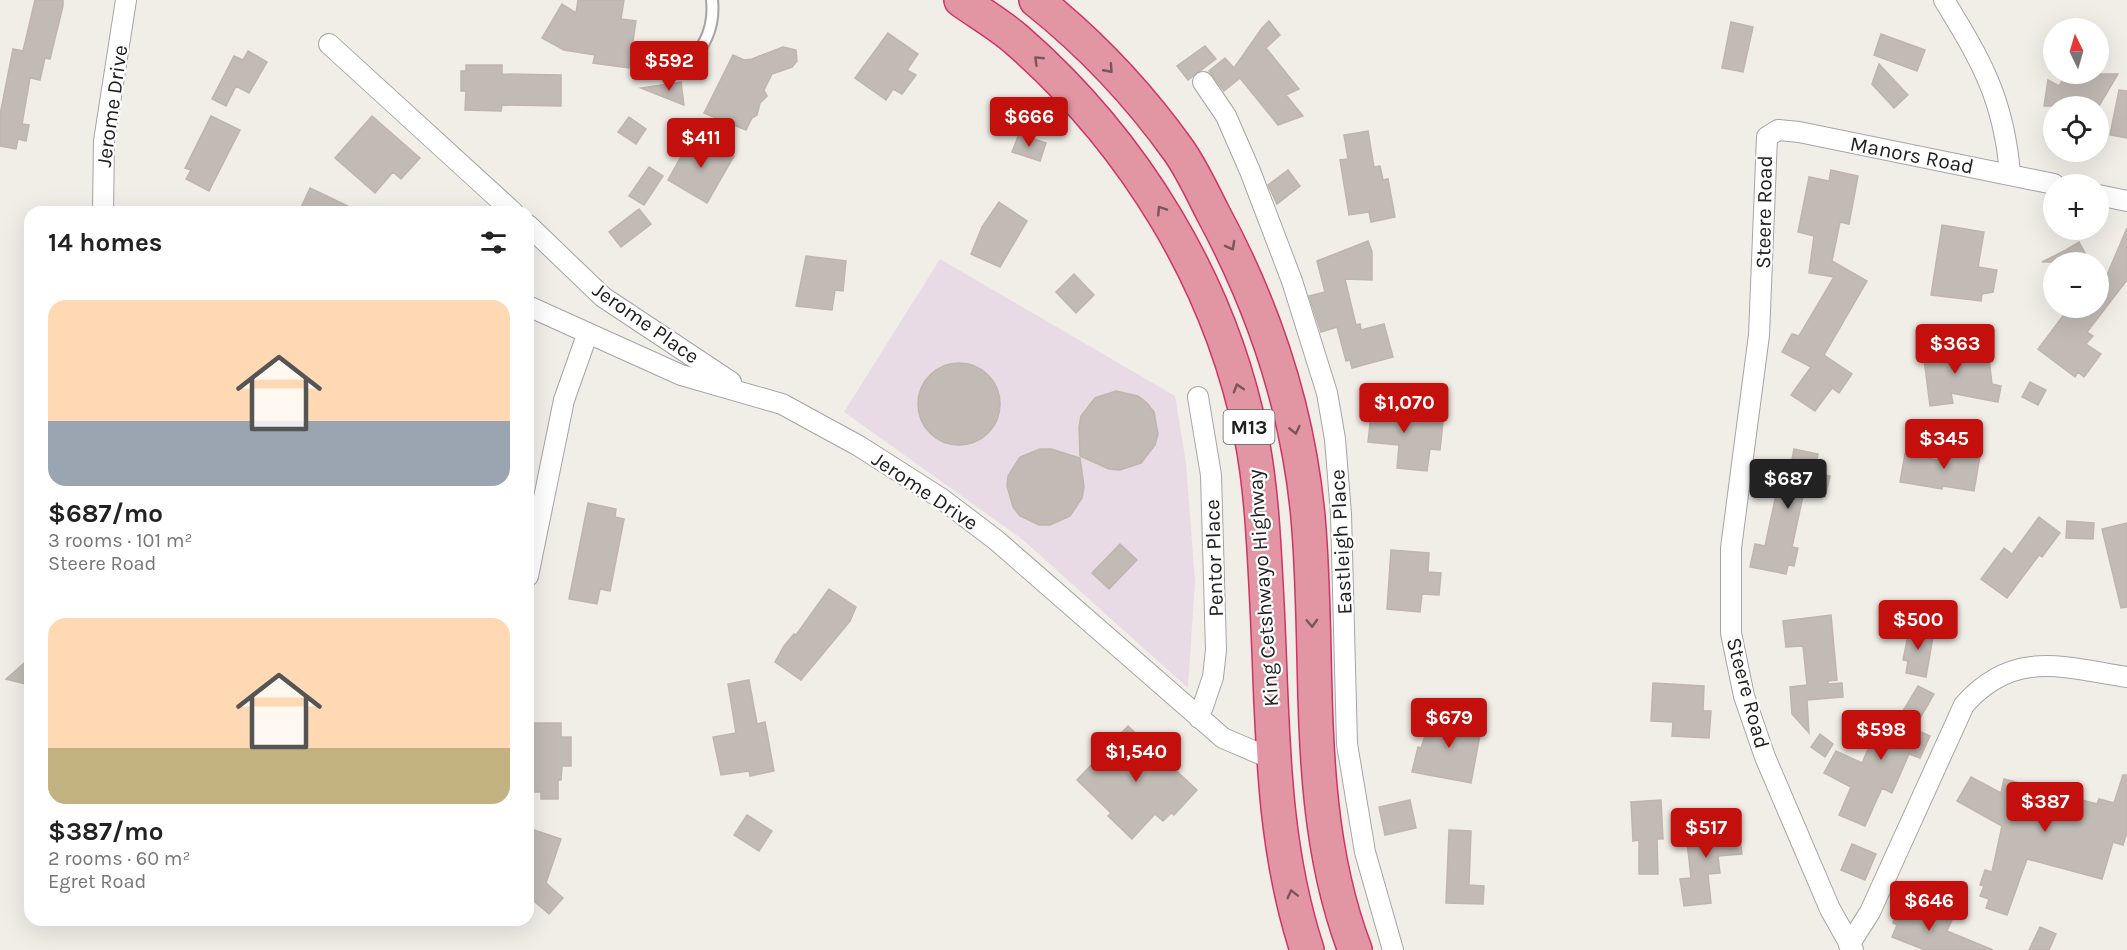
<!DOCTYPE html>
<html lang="en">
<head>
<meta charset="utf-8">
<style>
	:root { --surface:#fff; --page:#f6f6f6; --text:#222; --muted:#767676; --accent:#c4100d }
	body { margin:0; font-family:Karla,sans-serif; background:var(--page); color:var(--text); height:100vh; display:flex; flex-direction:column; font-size:22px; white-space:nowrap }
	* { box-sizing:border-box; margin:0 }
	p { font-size:20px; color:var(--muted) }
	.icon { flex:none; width:33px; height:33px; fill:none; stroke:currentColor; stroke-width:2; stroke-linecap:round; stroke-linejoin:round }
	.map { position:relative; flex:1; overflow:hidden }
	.details { position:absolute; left:24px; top:206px; width:510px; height:720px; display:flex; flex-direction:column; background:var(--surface); border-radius:18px; box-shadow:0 6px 24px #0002 }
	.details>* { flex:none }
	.needle { width:39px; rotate:355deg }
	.buttons { position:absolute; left:2043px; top:18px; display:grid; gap:12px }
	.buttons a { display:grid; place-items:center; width:66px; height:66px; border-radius:50%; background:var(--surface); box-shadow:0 6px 24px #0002; font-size:30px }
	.price { position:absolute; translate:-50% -51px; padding:0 14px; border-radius:6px; background:var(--accent); color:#fff; font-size:20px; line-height:39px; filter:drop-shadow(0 2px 3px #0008) }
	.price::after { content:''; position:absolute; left:50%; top:36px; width:18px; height:14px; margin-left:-9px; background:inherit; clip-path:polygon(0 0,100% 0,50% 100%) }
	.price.selected { background:#222; color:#fff }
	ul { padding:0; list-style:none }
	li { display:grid; align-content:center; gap:12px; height:318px; padding:0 24px }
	li span { display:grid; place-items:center; height:186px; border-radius:18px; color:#555 }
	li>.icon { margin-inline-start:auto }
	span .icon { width:108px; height:108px; fill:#fffc; stroke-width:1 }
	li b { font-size:26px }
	h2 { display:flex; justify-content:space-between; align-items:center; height:72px; padding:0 24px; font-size:26px }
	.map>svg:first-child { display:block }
	.industrial { fill:#e9dbe6 }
	.building { fill:#c1bab5; stroke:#c1b5ab; stroke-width:1.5 }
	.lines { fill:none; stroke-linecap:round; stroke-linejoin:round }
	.service-casing { stroke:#a5a5a5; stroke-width:14 }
	.minor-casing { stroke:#a5a5a5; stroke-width:22 }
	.motorway-casing { stroke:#d03367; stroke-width:36 }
	.service { stroke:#fff; stroke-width:10 }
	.minor { stroke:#fff; stroke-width:20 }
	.motorway { stroke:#e296a3; stroke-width:33 }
	.oneway { stroke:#78565c }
	.labels { text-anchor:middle; stroke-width:4.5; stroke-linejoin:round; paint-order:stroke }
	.shield { fill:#fff; stroke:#646464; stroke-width:1.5 }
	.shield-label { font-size:20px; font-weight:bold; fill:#212121 }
	.street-label { font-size:21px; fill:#212121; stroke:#fff }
</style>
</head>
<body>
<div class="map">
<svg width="2127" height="950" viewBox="0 0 2127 950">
	<rect width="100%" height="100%" fill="#f1eee8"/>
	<!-- industrial -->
	<path class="industrial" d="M940,259L1175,396L1186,463L1195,581L1188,688L1022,539L844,412Z"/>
	<!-- building -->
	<path class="building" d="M35,0H63V6L50,59L45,58L40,80L30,78L22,124L29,125L26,141L18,139L16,149L0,146V115L13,49L23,51Z
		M578,0H624L621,19L636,21L629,68L593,63L595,55L564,50L542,38L562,4L576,13Z
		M1269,21L1280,35L1266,48L1299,89L1286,95L1303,116L1278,125L1240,78L1224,91L1209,71L1225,58L1234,68L1262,28Z
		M1731,22L1753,27L1743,72L1722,68Z
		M888,33L918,54L907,70L916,75L902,94L893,89L886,100L855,78Z
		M1881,34L1925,50L1917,71L1874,55Z
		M1205,46L1216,59L1188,80L1177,66Z
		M783,47L796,50L797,61L792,67L772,74L764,90L767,96L760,103L757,115L752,118L746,130L704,113L733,55L744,60L752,59Z
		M248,51L267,62L249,93L236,86L226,106L212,99L234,56L243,60Z
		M1879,64L1908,95L1894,108L1872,84Z
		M466,65H502V74L561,75V106L502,105L501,111L465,110L466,91H461V71H466Z
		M2066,74H2118L2099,106H2044L2048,80L2059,86Z
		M681,82L684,105L641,88Z
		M2119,90L2127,91V138L2110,135Z
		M211,116L240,130L209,191L186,179L191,170L185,168Z
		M372,116L420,158L401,179L393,172L375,193L335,158Z
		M629,117L646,129L636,144L618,132Z
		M1368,131L1374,167L1380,166L1383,180L1388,179L1395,217L1371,222L1369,212L1349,215L1340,160L1348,159L1344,135Z
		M1019,134L1046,143L1040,161L1012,152Z
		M692,137L734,156L707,203L668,180Z
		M649,167L663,176L644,205L629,196Z
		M1288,170L1300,186L1277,204L1268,185Z
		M1831,170L1858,176L1849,224L1840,222L1832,261L1867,281L1824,355L1852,374L1839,393L1832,388L1815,411L1791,395L1811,367L1782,352L1792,334L1799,336L1834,277L1809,273L1814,236L1798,232L1809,177L1829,181Z
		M310,188L360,212H299Z
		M999,202L1027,221L1000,267L971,254L982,227Z
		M639,209L651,224L621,247L609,232Z
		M1942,225L1984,232L1978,267L1997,270L1993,292L1982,294L1981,301L1931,295Z
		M2127,228V280L2087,332L2093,336L2086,344L2101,354L2084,377L2078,372L2075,377L2038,349L2069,308H2098V296Z
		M1368,241L1372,252V280L1345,279L1356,325L1360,324L1361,330L1384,324L1393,357L1352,368L1350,360L1346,361L1337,327L1321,332L1309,296L1325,292L1317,261Z
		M2079,242L2090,262H2042L2066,250Z
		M806,256L846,261L843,291L835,290L832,310L796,306Z
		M1074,274L1094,295L1076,313L1056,292Z
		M1943,333L1947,362L1989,358L1992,384L2001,386L1998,402L1951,393L1953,403L1930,406L1921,336Z
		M918 404a41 41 0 1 1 82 0a41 41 0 1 1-82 0Z
		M2030,382L2046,390L2038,405L2022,397Z
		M1116,391L1138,396L1147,403L1154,412L1158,434L1155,445L1141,463L1120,470L1109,469L1080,456L1079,427L1081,416L1095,398Z
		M1373,396L1398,399L1396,417L1443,422L1440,450L1430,449L1427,471L1397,468L1399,445L1368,442Z
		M1952,444L1981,450L1974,491L1943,486L1942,489L1900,482L1905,454L1949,462Z
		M1040,449H1051L1080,458L1084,487L1082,498L1070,516L1050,525H1039L1020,516L1013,507L1007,486L1008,476L1020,457Z
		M1794,449L1818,454L1814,473L1830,476L1825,497L1810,494L1809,497L1803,496L1792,547L1798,548L1794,566L1788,565L1786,574L1750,567L1755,544L1765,546L1777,490L1761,487L1766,465L1790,470Z
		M588,503L616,509L615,517L624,519L610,591L600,589L597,604L569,599Z
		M2039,517L2060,533L2042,557L2039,555L2007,598L1981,579L2004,548L2012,554Z
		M2067,521L2094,523L2093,539L2066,538Z
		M2127,523V607L2121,608L2102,529Z
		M1120,544L1137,560L1109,589L1092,573Z
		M1391,550L1429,553L1428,572L1441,573L1439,595L1422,594L1420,612L1387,609Z
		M829,589L856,607L850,621L801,680L775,662L784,646L794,634L796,635Z
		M1831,615L1837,680L1828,681V684L1842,683L1843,697L1807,700L1809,733L1792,714L1790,687L1807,685L1803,646L1786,647L1783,621Z
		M1910,626L1934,631L1926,677L1906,673L1908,661L1903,660Z
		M30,658V685L6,679Z
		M749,680L757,724L765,722L774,771L750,776L749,771L721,775L713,737L736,733L728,684Z
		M1653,683L1704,686L1703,711H1711L1709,738L1672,736L1673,722L1651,721Z
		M1918,686L1934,694L1914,729L1930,736L1920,758L1909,754L1892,793L1882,788L1865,826L1839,815L1851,787L1824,773L1836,751L1862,763L1873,738L1887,740L1891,719L1897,721Z
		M1432,715L1482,724L1471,783L1412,772L1418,747L1421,748Z
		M528,723H561V737H571V766H562L561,780H558V799H541V792H528Z
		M1128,726L1197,790L1174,815L1171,813L1163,821L1155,814L1132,839L1108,816L1111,813L1077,780Z
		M1820,734L1833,744L1825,757L1811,747Z
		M2123,775H2127V832L2123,845L2113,842L2102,879L2027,859L2007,915L1986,908L1989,899L1980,896L1984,886L1980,885L1985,870L1992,872L2002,826L1957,801L1971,777L2001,793L2004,779L2097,804L2099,799L2114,803Z
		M1410,800L1416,828L1385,835L1379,807Z
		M1661,800L1663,839H1657L1658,874H1639V840L1633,841L1631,802Z
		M747,815L772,831L759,851L734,835Z
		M1713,820L1715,832L1739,830L1742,854L1718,856L1720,873L1708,874L1711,903L1684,906L1680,879L1691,878L1685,824Z
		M528,828L561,839L546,883L563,898L549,914L528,896Z
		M1449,830L1471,831L1469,885L1484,886L1483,904L1446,903Z
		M1852,844L1876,854L1865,880L1841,870Z
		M1900,904L1934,918L1936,914L1952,920L1947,931L1993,950H1925L1892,937L1897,925L1893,923Z
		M2040,927L2056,934L2049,950H2029Z"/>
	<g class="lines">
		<defs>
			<path id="service" d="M684,67C704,50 715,27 712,0"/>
			<path id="minor" d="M1944,0C1982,62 2004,100 2010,174
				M329,44L513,212
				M1203,82L1226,116L1250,171L1292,281L1327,393L1335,439L1341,514L1347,744L1365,852L1393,950
				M2098,195L2127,201
				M103,212L104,141L126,0
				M528,225L603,297L731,382
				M528,306L681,375L782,404L859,446L942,499L996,540L1223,738L1272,759
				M1198,397L1211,475L1216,650L1213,677L1199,718
				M528,576L564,400L587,335
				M1849,945L1870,912L1964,705C2013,649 2063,667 2127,677
				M1853,950L1830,909L1765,757L1744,696L1731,633V548L1759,335L1767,137L1778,130L1799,132L2054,184"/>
			<path id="motorway" d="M961,0C979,13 1000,25 1017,40C1134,142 1220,282 1251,435C1262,490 1264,548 1267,604C1273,721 1270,837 1307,950
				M1036,0C1090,43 1139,95 1179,151C1193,171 1203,194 1214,215C1265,310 1298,409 1308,517C1321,662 1302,811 1355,950"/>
		</defs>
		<!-- service casing -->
		<use href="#service" class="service-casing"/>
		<!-- minor casing -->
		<use href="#minor" class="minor-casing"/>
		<!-- motorway casing -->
		<use href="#motorway" class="motorway-casing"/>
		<!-- service -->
		<use href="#service" class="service"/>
		<!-- minor -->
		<use href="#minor" class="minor"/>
		<!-- motorway -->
		<use href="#motorway" class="motorway"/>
	</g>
	<!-- one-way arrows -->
	<defs><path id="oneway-chevron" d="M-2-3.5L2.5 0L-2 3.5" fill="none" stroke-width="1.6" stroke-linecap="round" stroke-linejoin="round" transform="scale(1.5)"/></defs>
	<g class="oneway">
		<use href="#oneway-chevron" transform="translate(1038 60) rotate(-136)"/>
		<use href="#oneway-chevron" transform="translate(1109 69) rotate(48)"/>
		<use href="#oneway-chevron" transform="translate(1161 210) rotate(-123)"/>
		<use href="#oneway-chevron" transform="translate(1231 246) rotate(62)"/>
		<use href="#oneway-chevron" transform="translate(1238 388) rotate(-107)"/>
		<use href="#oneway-chevron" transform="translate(1295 430) rotate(77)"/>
		<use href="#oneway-chevron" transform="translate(1312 623) rotate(88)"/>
		<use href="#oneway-chevron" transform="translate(1292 894) rotate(-104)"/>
	</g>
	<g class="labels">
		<!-- shield labels -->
		<rect class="shield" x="1223.5" y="410" width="51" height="34" rx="4.5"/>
		<g class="shield-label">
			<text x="1249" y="434">M13</text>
		</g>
		<!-- street labels -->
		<g class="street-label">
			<text transform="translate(112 106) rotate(-82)" y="7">Jerome Drive</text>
			<text transform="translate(1912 155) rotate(11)" y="7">Manors Road</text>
			<text transform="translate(1764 212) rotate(-89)" y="7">Steere Road</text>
			<text transform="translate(646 323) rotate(35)" y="7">Jerome Place</text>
			<text transform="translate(925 491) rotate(34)" y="7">Jerome Drive</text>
			<text transform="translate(1341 542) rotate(-93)" y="7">Eastleigh Place</text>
			<text transform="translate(1214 558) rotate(-92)" y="7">Pentor Place</text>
			<text transform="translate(1263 588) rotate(-94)" y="7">King Cetshwayo Highway</text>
			<text transform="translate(1748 693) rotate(75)" y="7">Steere Road</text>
		</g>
	</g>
</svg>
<div class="buttons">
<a><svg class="needle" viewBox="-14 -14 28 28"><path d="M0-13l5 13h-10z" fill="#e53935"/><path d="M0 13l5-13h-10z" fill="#767676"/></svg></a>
<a><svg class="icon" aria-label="locate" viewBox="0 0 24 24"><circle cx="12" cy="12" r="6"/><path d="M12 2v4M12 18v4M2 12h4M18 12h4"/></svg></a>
<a>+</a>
<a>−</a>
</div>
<b class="price" style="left:669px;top:92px">$592</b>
<b class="price" style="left:1029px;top:148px">$666</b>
<b class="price" style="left:701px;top:169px">$411</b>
<b class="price" style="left:1955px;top:375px">$363</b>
<b class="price" style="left:1404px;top:434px">$1,070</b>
<b class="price" style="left:1944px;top:470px">$345</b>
<b class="price selected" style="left:1788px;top:510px">$687</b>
<b class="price" style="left:1918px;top:651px">$500</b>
<b class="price" style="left:1449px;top:749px">$679</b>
<b class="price" style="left:1881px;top:761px">$598</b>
<b class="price" style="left:1136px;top:783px">$1,540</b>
<b class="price" style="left:2045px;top:833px">$387</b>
<b class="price" style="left:1706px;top:859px">$517</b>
<b class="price" style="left:1929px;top:932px">$646</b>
<section class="details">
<h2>14 homes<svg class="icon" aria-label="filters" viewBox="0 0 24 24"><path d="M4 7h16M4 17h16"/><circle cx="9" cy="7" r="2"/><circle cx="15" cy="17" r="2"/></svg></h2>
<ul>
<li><span style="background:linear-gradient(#ffd9b3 65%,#9aa5b1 0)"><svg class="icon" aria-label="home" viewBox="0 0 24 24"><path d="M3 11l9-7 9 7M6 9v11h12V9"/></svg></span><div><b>$687/mo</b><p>3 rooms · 101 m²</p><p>Steere Road</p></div></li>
<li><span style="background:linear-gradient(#ffd9b3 70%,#c2b280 0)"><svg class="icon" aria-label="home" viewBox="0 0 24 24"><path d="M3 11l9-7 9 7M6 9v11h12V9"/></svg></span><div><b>$387/mo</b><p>2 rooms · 60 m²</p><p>Egret Road</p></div></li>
</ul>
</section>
</div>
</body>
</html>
